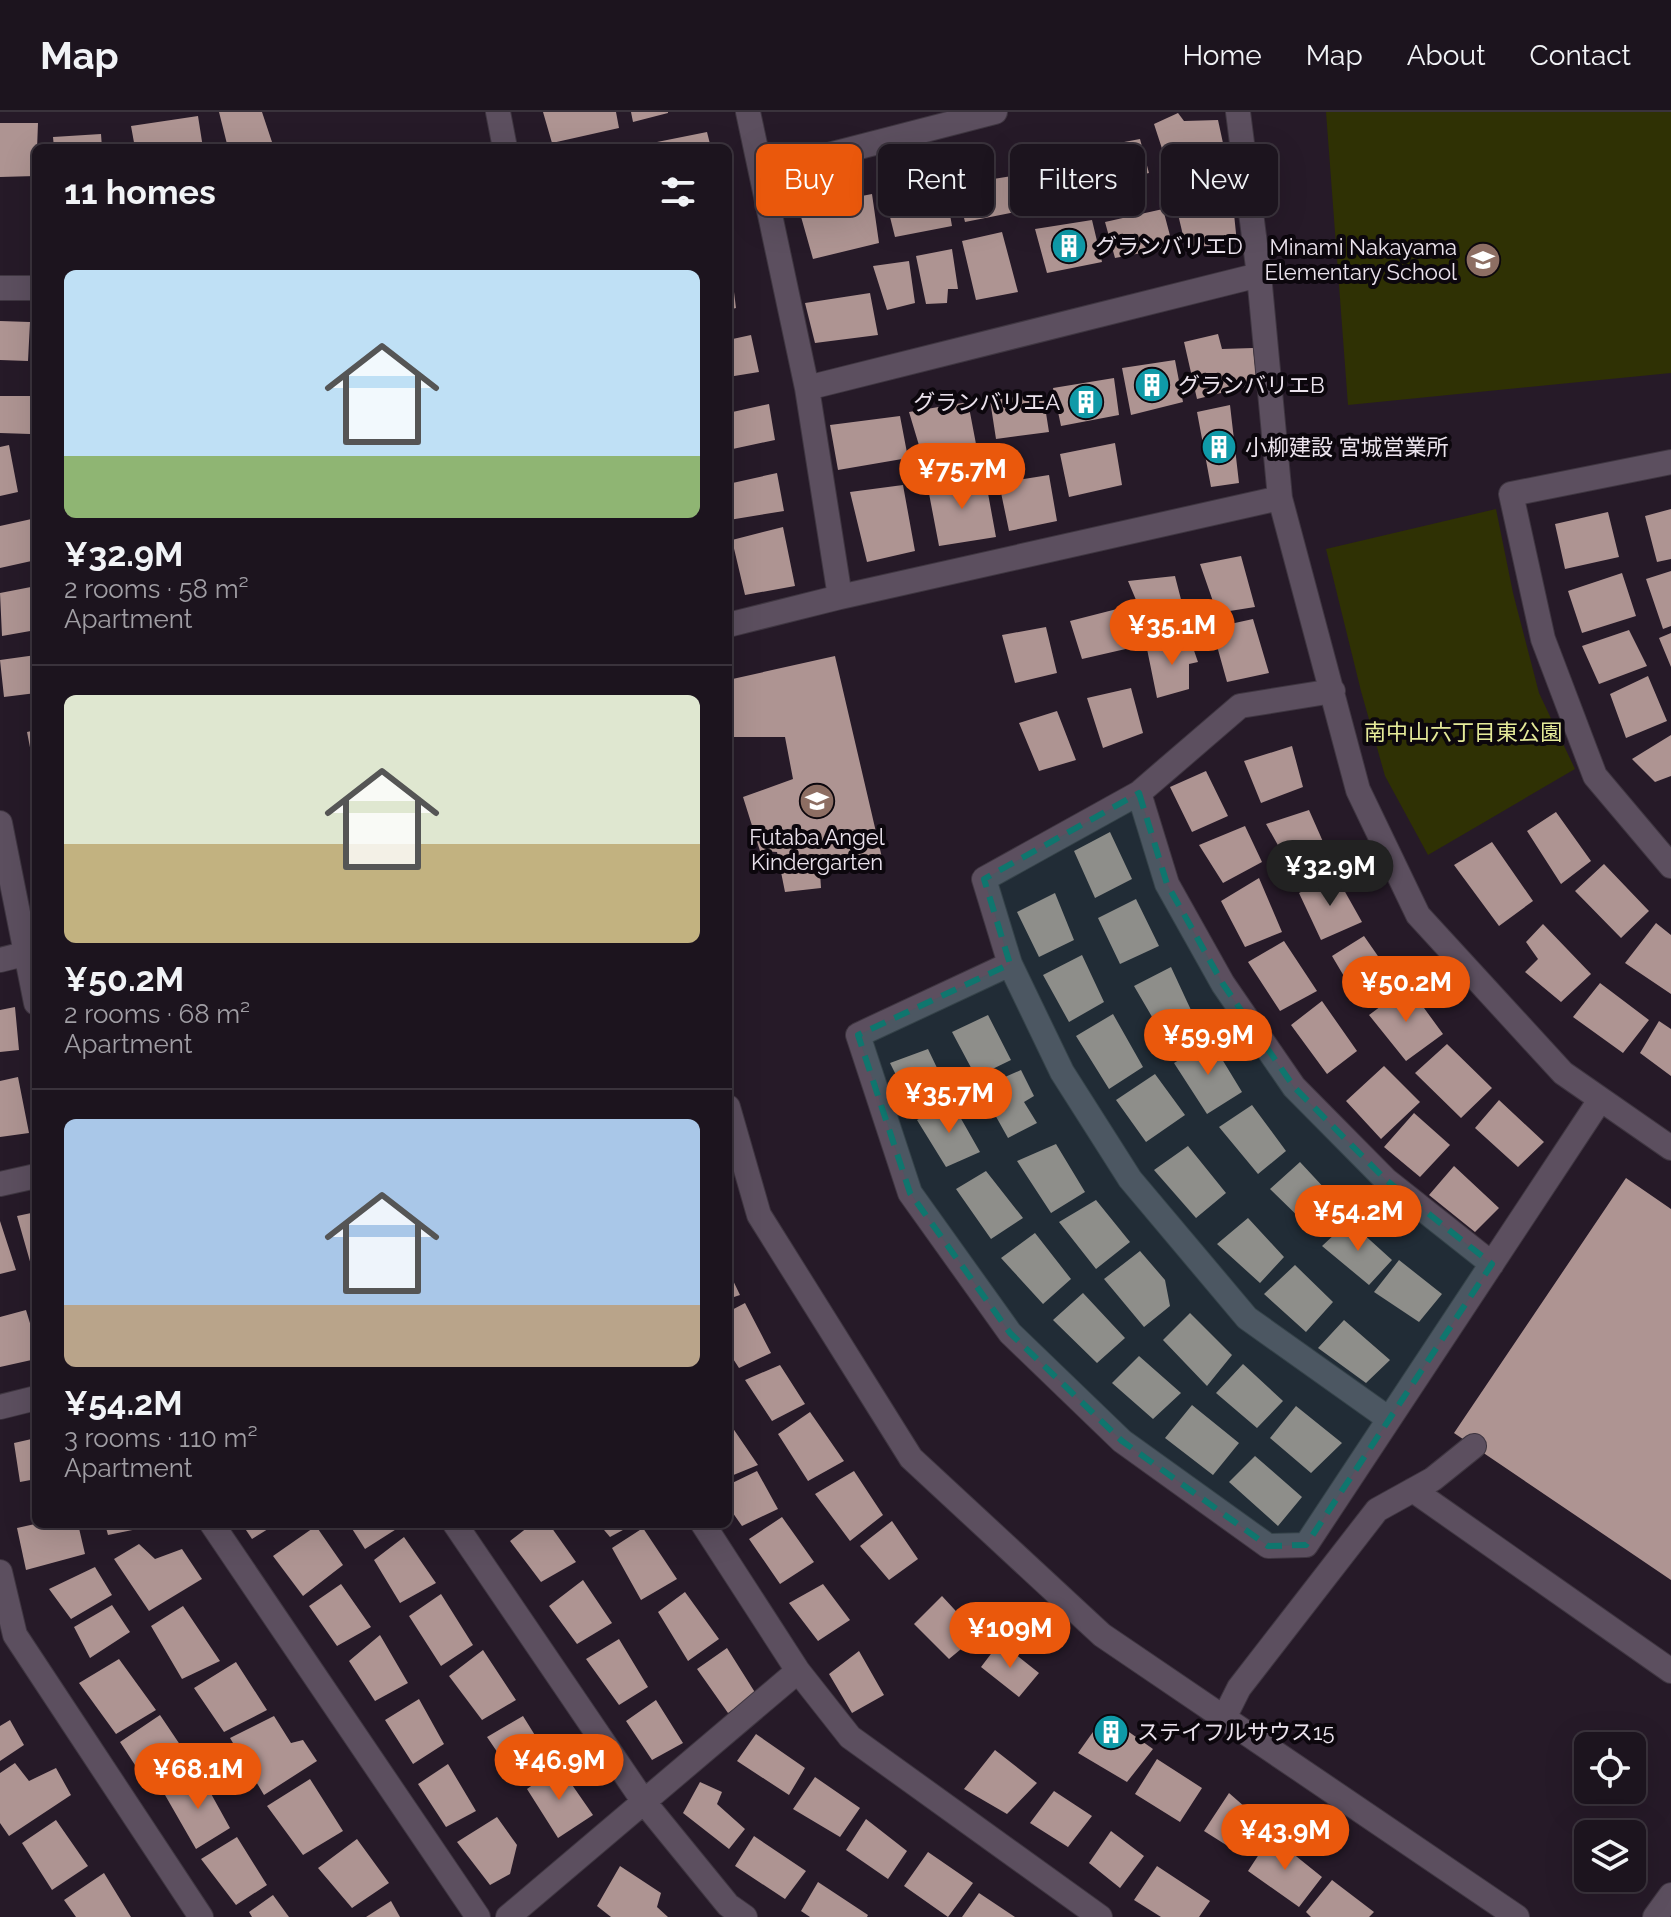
<!DOCTYPE html>
<html lang="en">
<head>
<meta charset="utf-8">
<style>
	:root { --surface:#1c141e; --page:#29212b; --text:#f1f3f6; --muted:#a09ea4; --line:#3a333c; --accent:#ea580c }
	body { margin:0; font-family:Raleway,"Noto Sans JP",sans-serif; background:var(--page); color:var(--text); height:100vh; display:flex; flex-direction:column; font-size:30px; white-space:nowrap }
	* { box-sizing:border-box; margin:0 }
	p { font-size:26px; color:var(--muted) }
	.icon { flex:none; width:44px; height:44px; fill:none; stroke:currentColor; stroke-width:2; stroke-linecap:round; stroke-linejoin:round }
	.map { position:relative; flex:1; overflow:hidden }
	.sheet { position:absolute; left:32px; top:32px; width:700px; height:1384px; display:flex; flex-direction:column; background:var(--surface); border-radius:12px; box-shadow:0 8px 32px #0002,0 0 0 2px var(--line) }
	.sheet>* { flex:none }
	.guide { position:absolute; left:756px; top:32px; width:760px; height:72px; display:flex; gap:16px }
	.buttons { position:absolute; left:1574px; top:1620px; display:grid; gap:16px }
	.buttons a { display:grid; place-items:center; width:72px; height:72px; border-radius:12px; background:var(--surface); box-shadow:0 8px 32px #0002,0 0 0 2px var(--line); font-size:40px }
	.price { position:absolute; translate:-50% -68px; padding:0 18px; border-radius:28px; background:var(--accent); color:#fff; font-size:26px; line-height:52px; filter:drop-shadow(0 2px 4px #0008) }
	.price::after { content:''; position:absolute; left:50%; top:48px; width:24px; height:18px; margin-left:-12px; background:inherit; clip-path:polygon(0 0,100% 0,50% 100%) }
	.price.on { background:#222; color:#fff }
	ul { padding:0; list-style:none }
	li { display:grid; align-content:center; gap:16px; height:424px; padding:0 32px }
	li+li { border-top:2px solid var(--line) }
	li span { display:grid; place-items:center; height:248px; border-radius:12px; color:#555 }
	li>.icon { margin-inline-start:auto }
	span .icon { width:144px; height:144px; fill:#fffc; stroke-width:1 }
	li b { font-size:34px }
	h2 { display:flex; justify-content:space-between; align-items:center; height:96px; padding:0 32px; font-size:34px }
	.chip { padding:0 28px; border-radius:12px; background:var(--surface); box-shadow:0 8px 32px #0002,0 0 0 2px var(--line); font-size:28px; line-height:72px }
	.chip.on { background:var(--accent); color:#fff }
	header { display:flex; align-items:center; gap:48px; box-sizing:border-box; height:112px; padding:0 40px; background:var(--surface); border-bottom:2px solid var(--line) }
	header strong { font-size:38px }
	nav { display:flex; gap:44px; margin-inline-start:auto; font-size:28px }
	.map>svg:first-child { display:block }
	.green { fill:#2f3104 }
	.building { fill:#ae9492 }
	.lines { fill:none; stroke-linecap:round; stroke-linejoin:round }
	.minor-casing { stroke:#3f3641; stroke-width:26 }
	.minor { stroke:#5c4f5f; stroke-width:24 }
	.marked { fill:#0f766e; fill-opacity:0.2; stroke:#0f766e; stroke-width:6; stroke-dasharray:16 10; stroke-linejoin:round }
	.labels { text-anchor:middle; stroke-width:8; stroke-linejoin:round; paint-order:stroke }
	.poi-label { font-size:22px; fill:#ebe3ed; stroke:#0c070d; text-anchor:start }
	.park-label { font-size:22px; fill:#e5ea99; stroke:#0c070d }
</style>
</head>
<body>
<header>
<strong>Map</strong>
<nav><a>Home</a><a>Map</a><a>About</a><a>Contact</a></nav>
</header>
<div class="map">
<svg width="1671" height="1805" viewBox="0 0 1671 1805">
	<rect width="100%" height="100%" fill="#261a28"/>
	<!-- green -->
	<path class="green" d="M1326,0H1671V261L1348,293Z
		M1496,397L1513,481L1539,581L1575,657L1428,743L1385,664L1361,579L1326,437Z"/>
	<!-- building -->
	<path class="building" d="M219,0H262L274,36H228Z
		M543,0H616L619,16L552,31Z
		M631,0H668V1L633,10Z
		M1178,1L1184,9L1218,8L1226,45L1167,52L1154,12Z
		M198,4L203,36H135L131,14Z
		M0,11H38L36,64L0,65Z
		M707,20L711,36H642V33Z
		M101,22L102,36H54L53,25Z
		M1140,27L1149,61L1095,73L1087,37Z
		M1076,37L1083,73L1028,85L1019,50Z
		M1012,64L1020,99L965,110L956,73Z
		M945,74L952,114L895,125L885,85Z
		M826,80L831,90L872,82L879,131L813,147L796,87Z
		M1233,92L1237,131L1186,136L1177,98Z
		M1163,97L1173,135L1115,146L1105,110Z
		M1092,108L1102,150L1047,161L1035,117Z
		M1002,120L1018,180L976,188L962,129Z
		M952,137L958,177H948L947,191L926,192L916,144Z
		M909,149L915,191L887,198L873,154Z
		M732,164L736,196L728,198V165Z
		M870,181L878,223L815,231L805,191Z
		M0,209L30,210L28,249L0,248Z
		M1218,222L1222,237L1253,236L1257,272L1197,287L1184,230Z
		M751,223L759,260L728,265V228Z
		M1175,248L1183,290L1131,303L1122,256Z
		M1114,266L1119,303L1061,314L1053,276Z
		M1043,282L1049,320L996,327L990,288Z
		M0,284H31L30,322L0,321Z
		M968,290L976,332L921,340L909,300Z
		M769,292L775,328L728,338V301Z
		M1230,293L1239,371L1211,375L1197,300Z
		M900,304L908,346L838,358L830,313Z
		M1115,331L1122,373L1069,385L1060,342Z
		M9,333L18,380L0,384V335Z
		M777,361L784,399L729,408L728,372Z
		M1049,363L1057,409L1009,419L999,371Z
		M985,365L996,425L939,434L927,371Z
		M903,373L915,439L867,450L850,380Z
		M1671,397V447L1657,450L1645,404Z
		M1608,400L1619,445L1565,457L1555,412Z
		M36,406V448L0,456V414Z
		M783,415L795,474L745,483L732,428Z
		M1241,444L1255,495L1217,501L1200,452Z
		M1671,459V514L1663,517L1646,467Z
		M1622,461L1636,504L1582,521L1568,479Z
		M1175,464L1187,511L1150,521L1128,469Z
		M36,474V518L2,524L0,481Z
		M1117,497L1130,536L1082,547L1070,509Z
		M1253,507L1269,561L1227,570L1212,516Z
		M1046,515L1057,561L1015,571L1002,523Z
		M1629,518L1647,554L1599,572L1582,534Z
		M1671,521V555L1659,526Z
		M1190,527L1198,550L1189,552V577L1157,586L1147,537Z
		M36,543V581L4,585L0,548Z
		M835,544L883,750L820,761L821,776L785,780L777,740L760,739L743,685L793,667L785,625H728V568Z
		M1648,564L1667,609L1626,626L1610,582Z
		M1131,576L1143,621L1103,636L1087,586Z
		M1057,599L1076,648L1039,659L1019,611Z
		M36,618V661H35L27,620Z
		M1671,623V664L1655,670L1632,647Z
		M1292,634L1303,675L1261,691L1244,649Z
		M1206,659L1228,704L1192,720L1170,675Z
		M1309,698L1328,741L1293,760L1266,712Z
		M1556,700L1591,749L1561,772L1527,719Z
		M1245,714L1262,750L1223,771L1199,733Z
		M1110,720L1132,767L1095,786L1074,739Z
		M1492,730L1533,789L1499,814L1454,753Z
		M1604,752L1649,799L1621,826L1575,779Z
		M1335,762L1362,810L1321,828L1299,781Z
		M1259,766L1282,820L1245,835L1221,789Z
		M1055,781L1074,828L1039,845L1017,800Z
		M1136,787L1159,834L1120,852L1098,806Z
		M1656,811L1671,823V882L1625,851Z
		M1543,812L1591,862L1561,890L1525,860L1538,847L1526,830Z
		M1364,824L1396,870L1361,893L1332,844Z
		M1284,829L1317,879L1280,899L1248,850Z
		M1082,843L1104,890L1069,910L1043,863Z
		M1171,855L1197,911L1165,927L1134,874Z
		M1600,871L1649,908L1623,941L1573,905Z
		M1408,874L1443,922L1406,949L1369,903Z
		M1322,889L1357,939L1327,962L1291,913Z
		M15,895L19,938L0,940V898Z
		M1113,902L1143,955L1109,977L1076,924Z
		M988,903L1011,948L976,965L952,920Z
		M1659,909L1671,917V964L1640,941Z
		M1211,929L1242,980L1207,1002L1174,951Z
		M1447,932L1492,976L1461,1006L1415,961Z
		M928,937L948,979L912,995L890,951Z
		M1384,954L1420,990L1381,1027L1346,989Z
		M1021,958L1034,984L1024,990L1037,1011L1008,1026L980,976Z
		M1155,962L1185,1003L1146,1030L1116,988Z
		M18,965L29,1021L0,1025V969Z
		M1499,988L1544,1030L1518,1055L1475,1016Z
		M951,989L980,1040L946,1055L917,1008Z
		M1252,993L1286,1039L1258,1062L1219,1015Z
		M1414,1001L1450,1033L1420,1065L1384,1035Z
		M1056,1032L1085,1080L1051,1101L1017,1049Z
		M1188,1034L1226,1081L1196,1106L1154,1058Z
		M1300,1050L1340,1093L1311,1117L1270,1077Z
		M1454,1054L1499,1096L1475,1120L1429,1083Z
		M986,1059L1023,1106L991,1127L956,1077Z
		M1626,1066L1671,1097V1468L1454,1321Z
		M1096,1088L1130,1130L1096,1157L1059,1110Z
		M36,1100V1152L31,1153L17,1104Z
		M1248,1106L1284,1145L1260,1171L1217,1132Z
		M0,1109L16,1158L0,1162Z
		M1349,1109L1392,1148L1369,1173L1322,1134Z
		M1035,1121L1071,1167L1043,1192L1001,1146Z
		M1140,1139L1165,1168L1170,1194L1144,1215L1104,1167Z
		M1399,1148L1442,1182L1419,1210L1374,1180Z
		M1295,1153L1333,1190L1306,1220L1264,1182Z
		M728,1158L740,1183L728,1187Z
		M1083,1181L1125,1226L1097,1251L1053,1208Z
		M745,1191L771,1241L739,1256L728,1239V1200Z
		M26,1198L36,1231V1247L0,1255V1205Z
		M1190,1201L1232,1243L1207,1274L1163,1228Z
		M1344,1208L1390,1248L1366,1271L1318,1236Z
		M1139,1244L1181,1281L1153,1307L1112,1271Z
		M1243,1252L1283,1289L1257,1316L1216,1281Z
		M780,1253L805,1292L772,1309L745,1268Z
		M1192,1293L1239,1331L1213,1363L1165,1326Z
		M1296,1294L1342,1331L1311,1361L1270,1326Z
		M810,1300L844,1349L808,1369L778,1322Z
		M728,1309L758,1353L731,1364L728,1359Z
		M36,1326V1367L20,1370L14,1331Z
		M1255,1344L1302,1385L1278,1414L1229,1370Z
		M757,1359L778,1397L742,1414L728,1394V1373Z
		M854,1359L883,1403L850,1429L815,1382Z
		M782,1405L814,1450L780,1472L749,1427Z
		M892,1409L918,1447L889,1468L860,1434Z
		M35,1412H78L85,1442L26,1458L17,1416Z
		M105,1412H157V1413L108,1423Z
		M242,1412H276L252,1427Z
		M349,1412H395L398,1416L365,1437Z
		M532,1412H549L576,1450L541,1470L510,1429Z
		M599,1412H634L610,1425Z
		M316,1414L343,1453L303,1484L273,1444Z
		M643,1416L677,1467L641,1488L612,1436Z
		M404,1425L436,1471L400,1491L374,1448Z
		M139,1432L155,1447L182,1437L202,1467L149,1499L114,1447Z
		M95,1455L112,1483L71,1507L49,1477Z
		M583,1468L612,1511L577,1532L549,1494Z
		M341,1472L371,1515L337,1534L309,1494Z
		M823,1472L850,1508L818,1529L789,1491Z
		M685,1480L719,1527L688,1549L658,1500Z
		M441,1482L473,1533L441,1554L409,1504Z
		M942,1484L978,1523L949,1547L914,1512Z
		M112,1493L130,1520L90,1546L74,1515Z
		M183,1494L220,1549L182,1567L151,1514Z
		M380,1523L408,1571L375,1589L349,1549Z
		M619,1527L648,1575L619,1593L586,1547Z
		M1000,1530L1039,1561L1019,1585L981,1555Z
		M727,1536L756,1582L728,1601L697,1557Z
		M483,1538L516,1588L482,1608L449,1564Z
		M859,1539L884,1583L852,1601L829,1562Z
		M119,1547L156,1598L116,1622L79,1571Z
		M236,1550L267,1598L224,1620L194,1576Z
		M419,1587L444,1632L413,1652L385,1608Z
		M656,1588L683,1631L652,1648L626,1609Z
		M160,1603L191,1649L148,1673L120,1630Z
		M1105,1603L1153,1637L1127,1670L1078,1641Z
		M274,1604L291,1631L303,1628L317,1649L264,1683L230,1626Z
		M523,1604L551,1649L517,1669L487,1625Z
		M10,1608L24,1633L0,1649V1614Z
		M756,1622L805,1656L789,1683L737,1649Z
		M995,1638L1037,1671L1007,1702L964,1677Z
		M1157,1647L1202,1676L1180,1710L1135,1682Z
		M15,1651L29,1669L56,1656L71,1683L9,1724L0,1711V1661Z
		M448,1652L476,1699L446,1715L418,1672Z
		M559,1654L593,1703L558,1726L527,1677Z
		M199,1660L230,1716L196,1737L165,1683Z
		M815,1665L860,1696L840,1725L793,1697Z
		M310,1667L343,1719L303,1743L267,1694Z
		M700,1670L722,1680L717,1692L745,1717L729,1737L683,1701Z
		M1054,1679L1092,1704L1068,1735L1030,1711Z
		M1229,1681L1262,1710L1242,1743L1204,1719Z
		M497,1705L517,1733L510,1762L490,1773L457,1730Z
		M866,1707L907,1739L888,1767L846,1738Z
		M56,1708L88,1754L52,1778L22,1731Z
		M1111,1719L1144,1744L1120,1776L1089,1751Z
		M754,1724L806,1759L785,1787L735,1754Z
		M1271,1724L1322,1765L1299,1795L1248,1759Z
		M237,1725L267,1773L236,1793L201,1747Z
		M357,1727L389,1771L352,1796L318,1756Z
		M928,1740L973,1771L948,1805L904,1774Z
		M620,1754L661,1781L657,1795L668,1805H611L597,1794Z
		M1157,1754L1210,1789L1199,1805H1161L1134,1788Z
		M104,1761L131,1805H76L64,1788Z
		M1332,1768L1374,1800L1369,1805H1311L1306,1800Z
		M818,1770L868,1803L867,1805H810L801,1799Z
		M979,1781L1015,1805H962Z
		M273,1783L289,1805H252L249,1800Z
		M391,1789L400,1805H366Z"/>
	<g class="lines">
		<defs>
			<path id="minor" d="M498,0L505,36
				M748,0L807,276L840,485
				M1238,0L1259,163L1280,386L1358,678L1418,803L1563,961L1671,1036
				M763,60L995,0
				M0,176H36
				M807,276L1259,163
				M1671,350L1511,382L1543,527L1595,664L1671,754
				M728,513L840,485L1280,386
				M1333,579L1240,594L1139,681L984,767L1010,852L1062,960L1130,1067L1247,1206L1389,1307
				M1139,681L1167,772L1223,872L1294,975L1386,1068L1492,1152
				M0,711L36,891
				M0,848L36,839
				M1010,852L858,923L910,1081L1010,1221L1122,1329L1268,1434L1306,1433L1600,988
				M728,995L759,1103L911,1346L1102,1523L1517,1805
				M0,1072L36,1064
				M0,1295L36,1286
				M1413,1378L1671,1559
				M212,1412L478,1805
				M455,1412L644,1690L728,1793L745,1805
				M703,1412L798,1559L850,1625L1100,1805
				M0,1460L15,1523L201,1805
				M1224,1606L1239,1576L1377,1398L1433,1367L1474,1334
				M508,1805L798,1559
				M1655,1805L1671,1783"/>
		</defs>
		<!-- minor casing -->
		<use href="#minor" class="minor-casing"/>
		<!-- minor -->
		<use href="#minor" class="minor"/>
	</g>
	<!-- marked area -->
	<path class="marked" d="M1139,681L1167,772L1223,872L1294,975L1386,1068L1492,1152L1306,1433L1268,1434L1122,1329L1010,1221L910,1081L858,923L1010,852L984,767Z"/>
	<!-- icons -->
	<defs>
		<symbol id="building-disc" viewBox="-11 -11 22 22"><circle r="9.5" fill="#0f9aa8" stroke="#0c070d"/><path d="M-4-6H4V6H1V3H-1V6H-4ZM-2.5-4.3h1.7v1.8h-1.7ZM.8-4.3h1.7v1.8H.8ZM-2.5-1h1.7V.8h-1.7ZM.8-1h1.7V.8H.8Z" fill="#fff"/></symbol>
		<symbol id="school-disc" viewBox="-11 -11 22 22"><circle r="9.5" fill="#8d6e63" stroke="#0c070d"/><path d="M0-5L7-2L0 1L-7-2ZM-4 1L0 2.5L4 1V4Q0 6-4 4Z" fill="#fff"/></symbol>
	</defs>
	<g fill-rule="evenodd">
		<use href="#building-disc" x="1049" y="114" width="40" height="40"/>
		<use href="#school-disc" x="1463" y="128" width="40" height="40"/>
		<use href="#building-disc" x="1132" y="253" width="40" height="40"/>
		<use href="#building-disc" x="1066" y="270" width="40" height="40"/>
		<use href="#building-disc" x="1199" y="315" width="40" height="40"/>
		<use href="#school-disc" x="797" y="669" width="40" height="40"/>
		<use href="#building-disc" x="1091" y="1600" width="40" height="40"/>
	</g>
	<g class="labels">
		<!-- poi labels -->
		<g class="poi-label">
			<text x="1095" y="142">グランバリエD</text>
			<text x="1457" y="143" text-anchor="end">Minami Nakayama<tspan x="1457" dy="25">Elementary School</tspan></text>
			<text x="1178" y="281">グランバリエB</text>
			<text x="1060" y="298" text-anchor="end">グランバリエA</text>
			<text x="1245" y="343">小柳建設 宮城営業所</text>
			<text x="817" y="733" text-anchor="middle">Futaba Angel<tspan x="817" dy="25">Kindergarten</tspan></text>
			<text x="1137" y="1628">ステイフルサウス15</text>
		</g>
		<!-- park labels -->
		<g class="park-label">
			<text x="1463" y="628">南中山六丁目東公園</text>
		</g>
	</g>
</svg>
<div class="buttons">
<a><svg class="icon" aria-label="locate" viewBox="0 0 24 24"><circle cx="12" cy="12" r="6"/><path d="M12 2v4M12 18v4M2 12h4M18 12h4"/></svg></a>
<a><svg class="icon" aria-label="layers" viewBox="0 0 24 24"><path d="M12 4l9 5-9 5-9-5zM3 14l9 5 9-5"/></svg></a>
</div>
<b class="price" style="left:962px;top:399px">¥75.7M</b>
<b class="price" style="left:1172px;top:555px">¥35.1M</b>
<b class="price on" style="left:1330px;top:796px">¥32.9M</b>
<b class="price" style="left:1406px;top:912px">¥50.2M</b>
<b class="price" style="left:1208px;top:965px">¥59.9M</b>
<b class="price" style="left:949px;top:1023px">¥35.7M</b>
<b class="price" style="left:1358px;top:1141px">¥54.2M</b>
<b class="price" style="left:1010px;top:1558px">¥109M</b>
<b class="price" style="left:559px;top:1690px">¥46.9M</b>
<b class="price" style="left:198px;top:1699px">¥68.1M</b>
<b class="price" style="left:1285px;top:1760px">¥43.9M</b>
<div class="guide">
<a class="chip on">Buy</a>
<a class="chip">Rent</a>
<a class="chip">Filters</a>
<a class="chip">New</a>
</div>
<section class="sheet">
<h2>11 homes<svg class="icon" aria-label="filters" viewBox="0 0 24 24"><path d="M4 7h16M4 17h16"/><circle cx="9" cy="7" r="2"/><circle cx="15" cy="17" r="2"/></svg></h2>
<ul>
<li><span style="background:linear-gradient(#bfe0f5 75%,#8fb573 0)"><svg class="icon" aria-label="home" viewBox="0 0 24 24"><path d="M3 11l9-7 9 7M6 9v11h12V9"/></svg></span><div><b>¥32.9M</b><p>2 rooms · 58 m²</p><p>Apartment</p></div></li>
<li><span style="background:linear-gradient(#dfe7d0 60%,#c2b280 0)"><svg class="icon" aria-label="home" viewBox="0 0 24 24"><path d="M3 11l9-7 9 7M6 9v11h12V9"/></svg></span><div><b>¥50.2M</b><p>2 rooms · 68 m²</p><p>Apartment</p></div></li>
<li><span style="background:linear-gradient(#a9c7e8 75%,#b9a48a 0)"><svg class="icon" aria-label="home" viewBox="0 0 24 24"><path d="M3 11l9-7 9 7M6 9v11h12V9"/></svg></span><div><b>¥54.2M</b><p>3 rooms · 110 m²</p><p>Apartment</p></div></li>
</ul>
</section>
</div>
</body>
</html>
